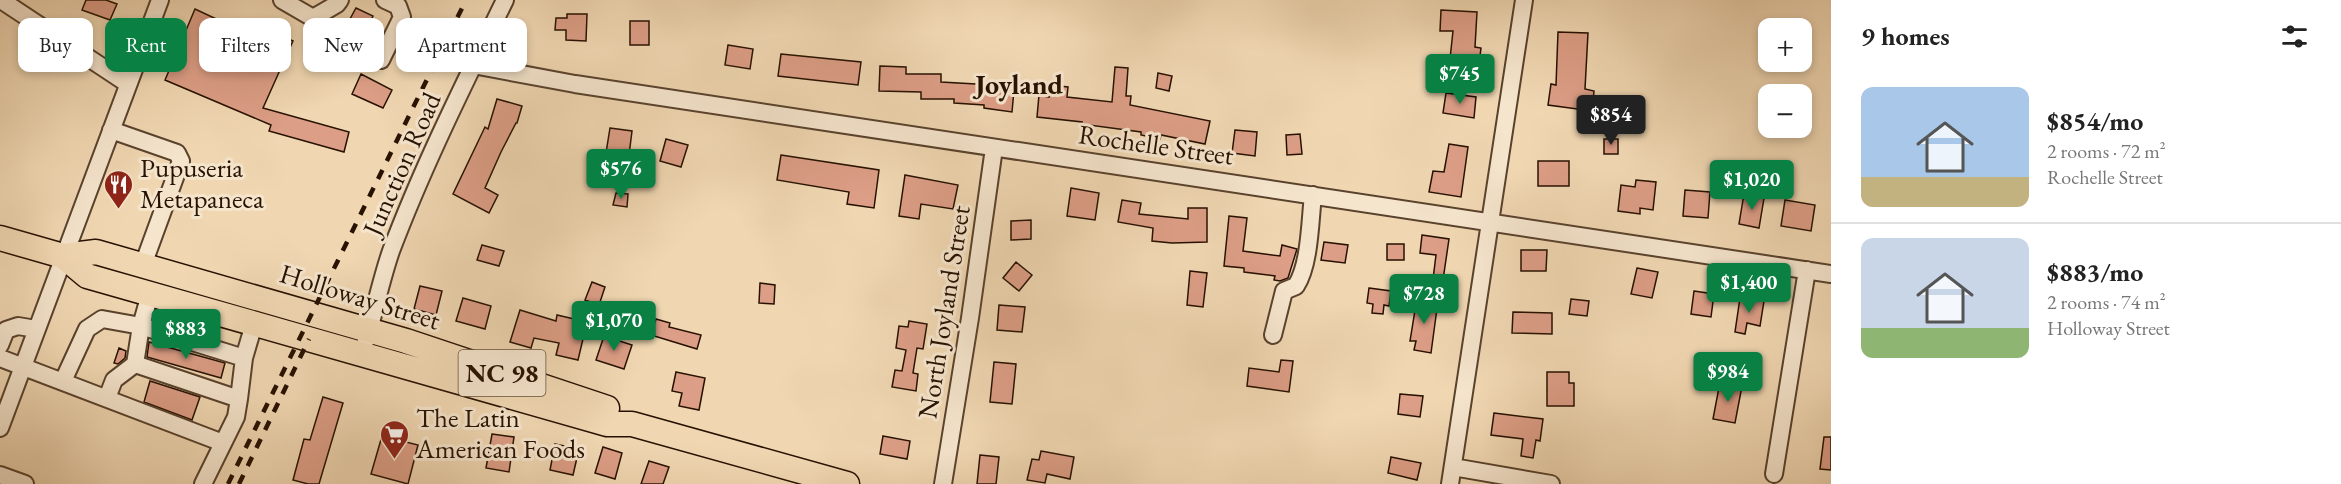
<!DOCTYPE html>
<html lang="en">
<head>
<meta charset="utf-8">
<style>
	:root { --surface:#fff; --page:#f2f2f2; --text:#222; --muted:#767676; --line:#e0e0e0; --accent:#0b8043 }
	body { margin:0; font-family:"EB Garamond",serif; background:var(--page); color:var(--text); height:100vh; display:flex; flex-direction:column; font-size:22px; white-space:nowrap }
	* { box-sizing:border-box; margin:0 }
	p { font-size:20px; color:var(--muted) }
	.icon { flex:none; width:33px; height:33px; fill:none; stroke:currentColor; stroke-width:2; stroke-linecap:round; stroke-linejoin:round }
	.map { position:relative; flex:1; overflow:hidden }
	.sheet { display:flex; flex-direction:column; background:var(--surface); width:510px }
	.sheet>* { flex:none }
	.guide { position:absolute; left:18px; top:18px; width:570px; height:54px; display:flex; gap:12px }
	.controls { position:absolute; left:1758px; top:18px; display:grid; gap:12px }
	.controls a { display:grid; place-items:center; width:54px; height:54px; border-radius:12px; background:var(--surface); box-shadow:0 3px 9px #0003; font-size:30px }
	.price { position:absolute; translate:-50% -51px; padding:0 14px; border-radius:6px; background:var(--accent); color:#fff; font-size:20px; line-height:39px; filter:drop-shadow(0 2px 3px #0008) }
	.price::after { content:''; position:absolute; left:50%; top:36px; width:18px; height:14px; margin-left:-9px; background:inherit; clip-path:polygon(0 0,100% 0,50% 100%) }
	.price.selected { background:#222; color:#fff }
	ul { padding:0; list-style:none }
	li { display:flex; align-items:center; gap:18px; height:150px; padding:0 30px }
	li+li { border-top:2px solid var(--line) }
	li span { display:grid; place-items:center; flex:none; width:168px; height:120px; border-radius:12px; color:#555 }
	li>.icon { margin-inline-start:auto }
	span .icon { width:72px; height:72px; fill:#fffc; stroke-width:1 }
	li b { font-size:26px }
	h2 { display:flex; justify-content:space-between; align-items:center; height:72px; padding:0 30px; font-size:26px }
	.chip { padding:0 21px; border-radius:12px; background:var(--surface); box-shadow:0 3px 9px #0003; font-size:21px; line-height:54px }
	.chip.selected { background:var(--accent); color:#fff }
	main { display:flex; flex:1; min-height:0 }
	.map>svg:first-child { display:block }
	.building { fill:#dc9e86; stroke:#271101; stroke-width:1.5 }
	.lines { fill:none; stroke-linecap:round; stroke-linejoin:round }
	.minor-casing { stroke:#59422d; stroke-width:20 }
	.highway-casing { stroke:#271101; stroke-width:27 }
	.minor { stroke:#f5e5cd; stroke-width:16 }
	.highway { stroke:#f0d7b2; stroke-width:24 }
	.rail { stroke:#271101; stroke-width:4.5; stroke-dasharray:10 10; stroke-linecap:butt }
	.labels { text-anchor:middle; stroke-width:6; stroke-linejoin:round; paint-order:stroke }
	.shield { fill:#f5e5cd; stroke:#65513e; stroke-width:1.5 }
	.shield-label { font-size:26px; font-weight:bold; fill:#271101 }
	.street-label { font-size:27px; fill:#271101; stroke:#f5e5cd }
	.poi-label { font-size:27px; fill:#271101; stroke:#f5e5cd; text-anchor:start }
	.neighbourhood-label { font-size:28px; font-weight:bold; fill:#271101; stroke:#f5e5cd }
</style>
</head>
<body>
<main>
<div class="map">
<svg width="1831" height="484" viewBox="0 0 1831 484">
	<rect width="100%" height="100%" fill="#f0d7b2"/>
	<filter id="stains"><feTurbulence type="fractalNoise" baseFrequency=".00333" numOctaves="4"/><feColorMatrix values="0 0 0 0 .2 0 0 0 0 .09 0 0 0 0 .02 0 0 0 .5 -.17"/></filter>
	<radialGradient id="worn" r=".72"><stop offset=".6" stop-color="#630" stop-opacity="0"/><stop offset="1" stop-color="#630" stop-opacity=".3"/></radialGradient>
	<!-- building -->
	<path class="building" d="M86,0H106L117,4L110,20L82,10Z
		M356,8L373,16L362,39L344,30Z
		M195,9L274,46L279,35L293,41L263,108L349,132L344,152L269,131L271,125L165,80Z
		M1441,10L1477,12L1475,47L1481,48L1478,71L1449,68L1453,31H1440Z
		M567,14H587L586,41L566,40V30H555L556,18H567Z
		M630,21H649V45H630Z
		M1558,32L1588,33L1585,89L1594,91L1592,111L1548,105L1551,84L1556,85Z
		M728,45L753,49L750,69L725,65Z
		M781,54L861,62L858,85L778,76Z
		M880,66L906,67V74H941V82L976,84L1014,90L1012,112L984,108V105L954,103V99H921V92L879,91Z
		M1115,67L1128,68L1126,96H1131L1130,105L1210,121L1205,144L1161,135L1160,139L1141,135V132L1081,124L1082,122L1037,117L1039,95L1049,97L1050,85L1068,87L1067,97L1112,102Z
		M1158,73L1172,76L1169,91L1156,88Z
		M361,74L392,90L383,108L352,94Z
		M1446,93L1476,97L1474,118L1443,113Z
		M497,99L522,106L517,123H516L501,152L485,188L498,195L489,213L453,194L485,127L488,129Z
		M610,128L632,131L628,163L605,159Z
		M1235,130L1257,132L1255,156L1232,153Z
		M1300,134L1302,154L1287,155L1286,135Z
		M666,139L688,145L681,167L660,161Z
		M1604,139H1618V154H1604Z
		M1449,144L1468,147L1461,197L1429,192L1433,171L1444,172Z
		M781,155L879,170L874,208L847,204L849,192L777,180Z
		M1538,161H1569V186H1538Z
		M1724,162L1738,164L1736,182L1722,180Z
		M1773,168L1789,169L1788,186L1773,185Z
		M905,175L958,185L953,209L921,204L919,219L899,216Z
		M1636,180L1656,182L1653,210L1640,208V214L1618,211L1621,185L1635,187Z
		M1071,188L1099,193L1095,220L1067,216Z
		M1685,190L1710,192L1708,218L1683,216Z
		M616,193L628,194L627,207L613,205Z
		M1744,194L1764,198L1759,228L1739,224Z
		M1122,200L1141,203L1139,214L1188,219V208H1207V242L1172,243L1152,241L1153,228L1118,222Z
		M1785,200L1815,205L1811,231L1781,226Z
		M1229,216L1247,218L1243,251L1280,256L1282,245L1297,249L1288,278L1280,281L1274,280L1275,276L1244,272V268L1224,266Z
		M1031,220V239L1011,240V221Z
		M1422,235L1449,239L1443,280L1433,279L1436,255L1420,253Z
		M1324,242L1348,245L1345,263L1321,260Z
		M1387,244H1404V260H1387Z
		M482,245L504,251L499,266L477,260Z
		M1521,250H1547L1546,271H1521Z
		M1016,262L1032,275L1019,291L1003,278Z
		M1637,268L1658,272L1652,298L1631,294Z
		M1190,271L1207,273L1203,307L1187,305Z
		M592,282L605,287L599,305L585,300Z
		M760,283L775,285L774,304L759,303Z
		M420,286L442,291L436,315L414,309Z
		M1369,288L1391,291L1389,306L1384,305L1383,314L1372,313L1373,304L1367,303Z
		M1694,291L1714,294L1711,317L1691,314Z
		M463,298L491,306L485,329L456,321Z
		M1417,298L1438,301L1431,353L1414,350L1416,341H1410Z
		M1740,298L1764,301L1760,326L1747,323L1745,334L1735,332Z
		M1571,299L1589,301L1587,316L1569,314Z
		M999,305L1025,307L1022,332L997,330Z
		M520,310L556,321L557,315L587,322L578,360L556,355L559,343L534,338L531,348L510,342Z
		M1513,312L1552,313V334L1512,333Z
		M656,319L670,323L669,327L701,335L697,349L651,335Z
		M909,321L927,324L923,349L917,348L913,373L918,374L916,391L892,387L895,370L902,371L906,350L896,348L899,326L908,327Z
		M604,336L632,345L624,369L596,360Z
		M149,342L225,363L221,378L147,357Z
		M119,348L126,351L125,358L118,364L114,363Z
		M1281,360L1293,361L1289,392L1247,386L1249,368L1279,372Z
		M994,362L1016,364L1012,404L990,402Z
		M676,372L705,378L699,410L679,406L682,393L672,391Z
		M1547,372H1569V383H1574V406H1547Z
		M150,381L200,397L192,420L144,402Z
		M1720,382L1742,386L1735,423L1713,419Z
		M1400,394L1423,396L1420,417L1398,414Z
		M323,397L343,403L319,484H308L293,480L304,439L310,440Z
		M1494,413L1543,419L1540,441L1536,440L1533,458L1521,456L1523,439L1491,435Z
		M492,434L514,437L509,472L486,468Z
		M382,436L418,445L408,484L371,474Z
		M883,436L910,441L907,459L880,454Z
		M1824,437H1831V470L1820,469Z
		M555,444L579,449L573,475L550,470Z
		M603,447L622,453L615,479L595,473Z
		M1041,451L1074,457L1070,479L1047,474L1045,483L1027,480L1032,459L1039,460Z
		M980,455L999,457L996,484H977Z
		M1391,457L1421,463L1417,480L1388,473Z
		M649,461L669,467L663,484H641Z"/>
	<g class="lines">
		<defs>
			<path id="minor" d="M1,0L128,84
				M282,0L313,18L325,33L381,60L402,17L398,6L385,0
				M313,18L337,4L340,0
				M473,65L575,84L1831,274
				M111,130L177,153L181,161L143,265
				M1273,335L1284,291L1296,286C1310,264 1310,221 1313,195
				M366,340C375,310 381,280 391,251C423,166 465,82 505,0
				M0,345L6,330L18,326L36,329
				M0,358L223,443
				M135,364L141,326L244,358L254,324
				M63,381L87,329L102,319L141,326L150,294
				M107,398L114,380L135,364L239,399L244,358
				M0,428L160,0
				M1453,467L1551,484
				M1774,474L1807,270
				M0,475L25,484
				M203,484L236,417L239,399
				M943,484L970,318L994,148
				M1450,484L1524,0"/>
			<path id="highway" d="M0,238L63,256L96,252L406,341L607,408
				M63,256L87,276L607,424H632L847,484"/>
		</defs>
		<!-- minor casing -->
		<use href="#minor" class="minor-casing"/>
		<!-- highway casing -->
		<use href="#highway" class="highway-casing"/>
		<!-- minor -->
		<use href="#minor" class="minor"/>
		<!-- highway -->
		<use href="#highway" class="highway"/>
		<!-- rail -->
		<path class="rail" d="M228,484L466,0
			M239,484L309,339"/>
	</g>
	<!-- icons -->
	<defs>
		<symbol id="restaurant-pin" viewBox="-11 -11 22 30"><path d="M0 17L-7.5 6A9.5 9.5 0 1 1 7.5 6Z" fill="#8f2418" stroke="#f5e5cd"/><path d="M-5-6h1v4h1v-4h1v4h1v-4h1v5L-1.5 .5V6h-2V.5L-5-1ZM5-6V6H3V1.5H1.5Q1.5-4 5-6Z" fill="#fff"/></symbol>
		<symbol id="supermarket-pin" viewBox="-11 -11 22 30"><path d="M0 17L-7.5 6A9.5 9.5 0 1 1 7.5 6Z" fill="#8f2418" stroke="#f5e5cd"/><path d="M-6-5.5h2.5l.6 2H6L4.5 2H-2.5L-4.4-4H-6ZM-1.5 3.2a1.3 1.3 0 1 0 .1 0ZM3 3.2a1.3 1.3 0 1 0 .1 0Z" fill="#fff"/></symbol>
	</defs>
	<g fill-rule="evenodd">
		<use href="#restaurant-pin" x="102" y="168" width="33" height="45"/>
		<use href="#supermarket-pin" x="378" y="418" width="33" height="45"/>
	</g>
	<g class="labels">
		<!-- shield labels -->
		<rect class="shield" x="458.5" y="350" width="87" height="46" rx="4.5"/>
		<g class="shield-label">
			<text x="502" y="382">NC 98</text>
		</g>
		<!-- street labels -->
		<g class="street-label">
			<text transform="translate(1156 145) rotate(8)" y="9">Rochelle Street</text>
			<text transform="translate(402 164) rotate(-66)" y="9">Junction Road</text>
			<text transform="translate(360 297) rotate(17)" y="9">Holloway Street</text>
			<text transform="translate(944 312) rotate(-81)" y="9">North Joyland Street</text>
		</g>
		<!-- poi labels -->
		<g class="poi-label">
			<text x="140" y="177">Pupuseria<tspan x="140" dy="31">Metapaneca</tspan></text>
			<text x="416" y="427">The Latin<tspan x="416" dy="31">American Foods</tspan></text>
		</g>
		<!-- neighbourhood labels -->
		<g class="neighbourhood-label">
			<text x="1019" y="94">Joyland</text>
		</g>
	</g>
	<rect width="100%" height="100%" filter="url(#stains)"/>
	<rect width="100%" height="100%" fill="url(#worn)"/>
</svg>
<div class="controls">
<a>+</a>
<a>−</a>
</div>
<b class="price" style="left:1460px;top:105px">$745</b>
<b class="price selected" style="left:1611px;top:146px">$854</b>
<b class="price" style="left:621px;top:200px">$576</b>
<b class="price" style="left:1752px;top:211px">$1,020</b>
<b class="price" style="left:1749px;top:314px">$1,400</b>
<b class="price" style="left:1424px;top:325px">$728</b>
<b class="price" style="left:614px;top:352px">$1,070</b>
<b class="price" style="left:186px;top:360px">$883</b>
<b class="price" style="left:1728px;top:403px">$984</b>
<div class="guide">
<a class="chip">Buy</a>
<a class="chip selected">Rent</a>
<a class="chip">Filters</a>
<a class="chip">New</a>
<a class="chip">Apartment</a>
</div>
</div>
<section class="sheet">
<h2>9 homes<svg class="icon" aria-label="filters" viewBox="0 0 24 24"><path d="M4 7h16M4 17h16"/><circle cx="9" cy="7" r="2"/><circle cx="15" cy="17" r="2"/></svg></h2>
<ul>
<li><span style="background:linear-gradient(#a9c7e8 75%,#c2b280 0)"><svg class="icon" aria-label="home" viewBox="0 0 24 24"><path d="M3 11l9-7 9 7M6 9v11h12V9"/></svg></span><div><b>$854/mo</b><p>2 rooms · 72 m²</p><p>Rochelle Street</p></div></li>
<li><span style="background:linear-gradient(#c9d6e8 75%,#8fb573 0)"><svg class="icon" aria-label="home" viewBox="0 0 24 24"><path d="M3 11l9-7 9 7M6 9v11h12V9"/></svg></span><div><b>$883/mo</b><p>2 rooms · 74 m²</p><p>Holloway Street</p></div></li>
</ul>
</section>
</main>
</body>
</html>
